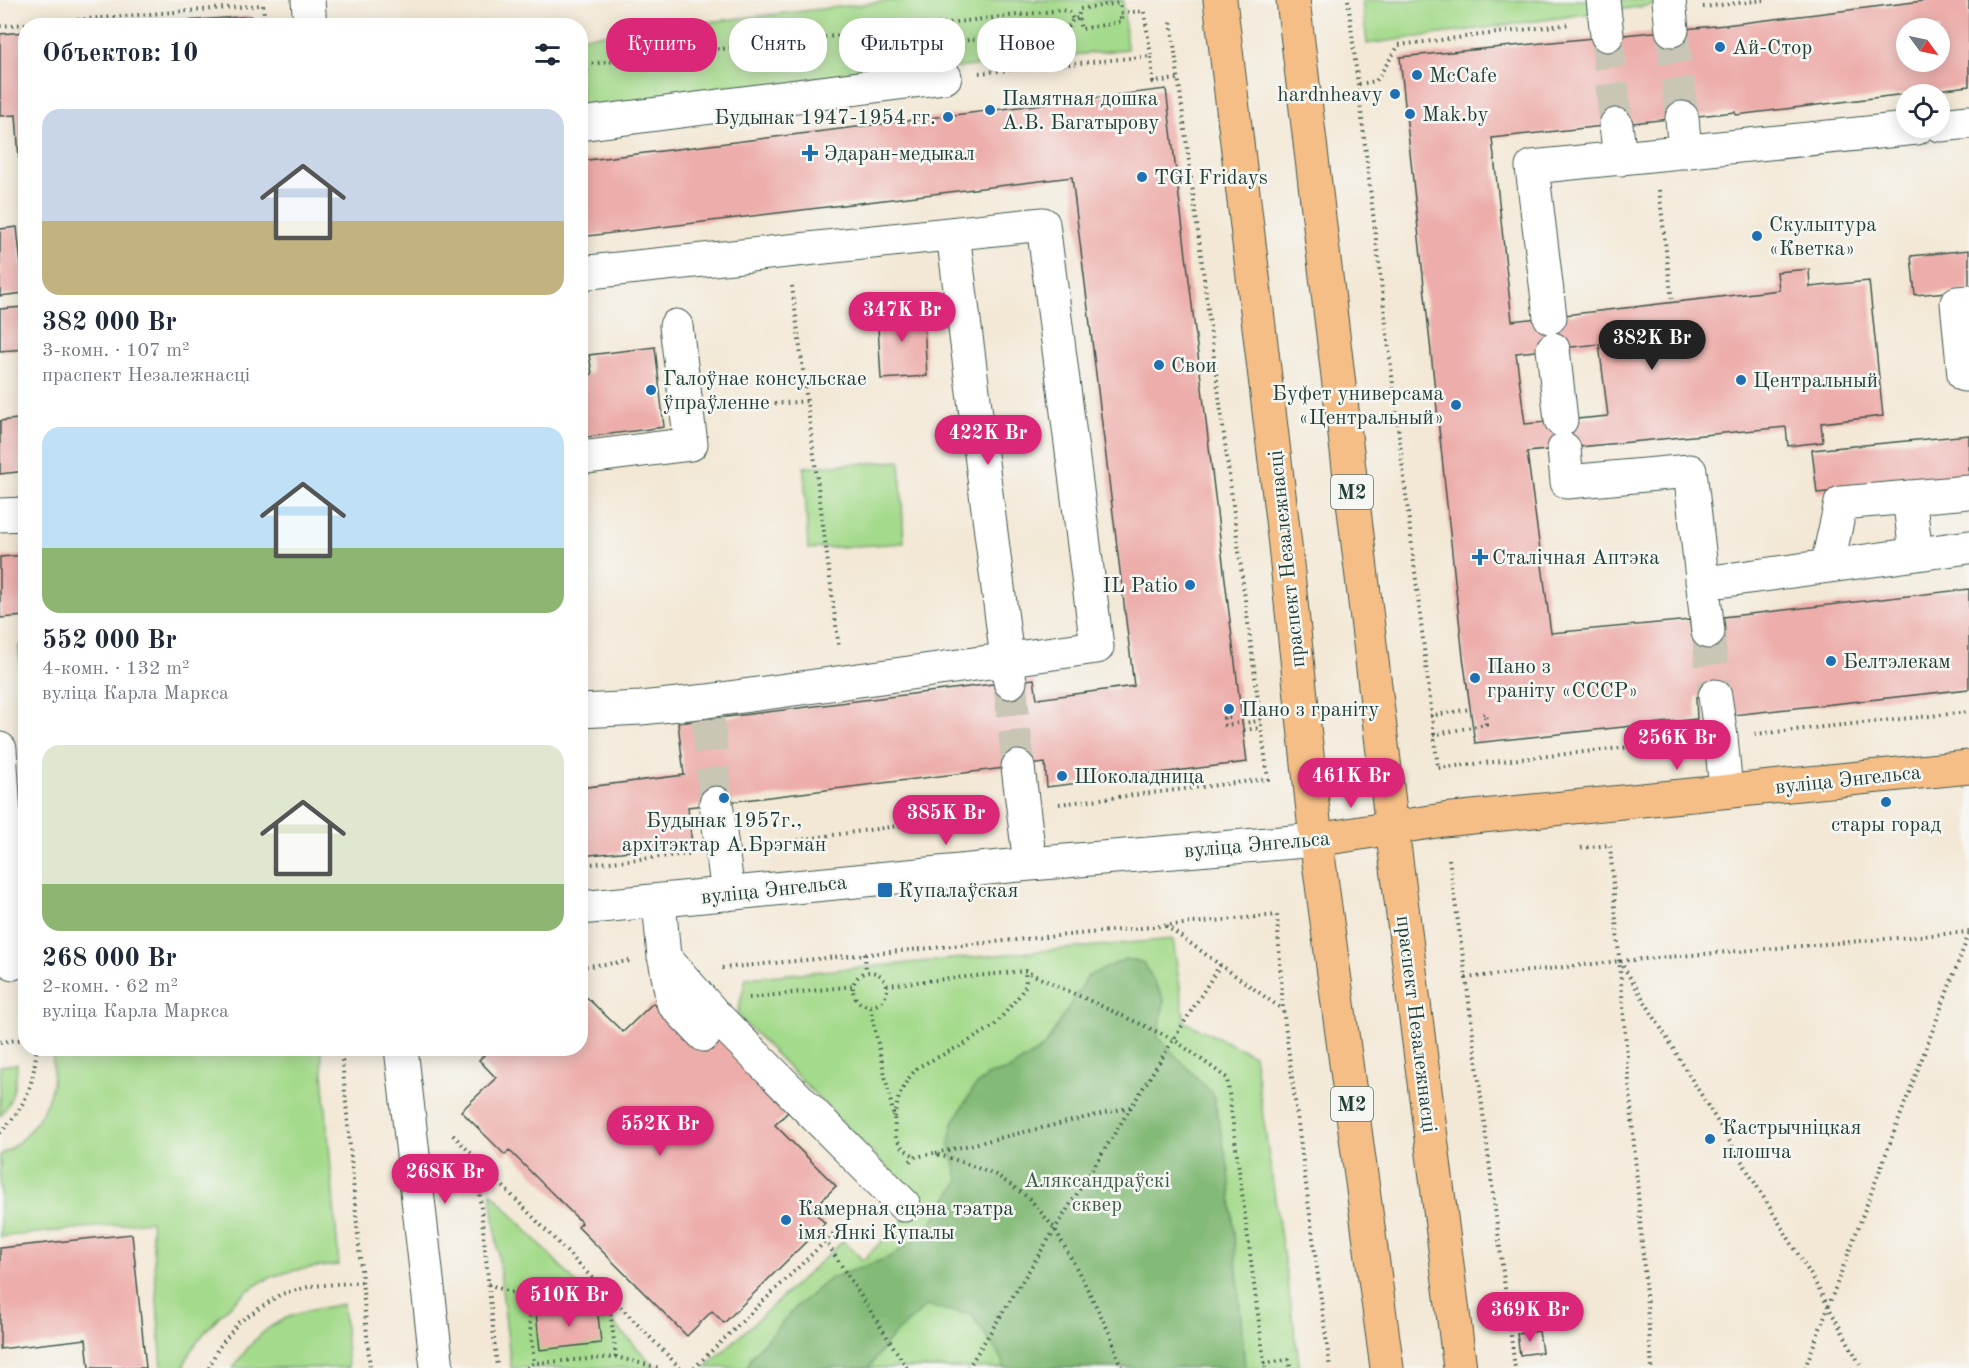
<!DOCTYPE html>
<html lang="ru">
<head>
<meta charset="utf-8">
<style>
	:root { --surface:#fff; --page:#f2f2f3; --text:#1f2937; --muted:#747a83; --accent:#db2777 }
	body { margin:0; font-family:"Old Standard TT",serif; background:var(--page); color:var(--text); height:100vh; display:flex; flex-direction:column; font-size:22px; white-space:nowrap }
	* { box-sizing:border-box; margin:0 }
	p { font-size:20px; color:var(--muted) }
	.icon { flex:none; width:33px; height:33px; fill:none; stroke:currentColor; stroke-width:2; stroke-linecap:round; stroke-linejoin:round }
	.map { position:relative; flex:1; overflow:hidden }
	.drawer { position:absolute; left:18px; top:18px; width:570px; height:1038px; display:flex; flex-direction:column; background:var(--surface); border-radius:24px; box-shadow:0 3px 15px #0003 }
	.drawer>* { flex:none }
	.guide { position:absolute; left:606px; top:18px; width:570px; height:54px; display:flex; gap:12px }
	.needle { width:39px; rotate:123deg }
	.buttons { position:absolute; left:1896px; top:18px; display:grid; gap:12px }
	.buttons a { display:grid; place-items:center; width:54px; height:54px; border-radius:50%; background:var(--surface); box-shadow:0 3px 15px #0003; font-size:30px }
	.price { position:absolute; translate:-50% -51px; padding:0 14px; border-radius:21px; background:var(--accent); color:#fff; font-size:20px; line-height:39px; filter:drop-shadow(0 2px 3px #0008) }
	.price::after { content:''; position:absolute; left:50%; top:36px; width:18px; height:14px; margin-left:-9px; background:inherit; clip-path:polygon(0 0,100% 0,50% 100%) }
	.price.selected { background:#222; color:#fff }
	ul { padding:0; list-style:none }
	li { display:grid; align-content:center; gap:12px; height:318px; padding:0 24px }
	li span { display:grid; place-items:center; height:186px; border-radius:18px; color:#555 }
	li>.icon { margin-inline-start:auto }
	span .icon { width:108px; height:108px; fill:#fffc; stroke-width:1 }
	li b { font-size:26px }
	h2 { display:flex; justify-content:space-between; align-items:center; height:72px; padding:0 24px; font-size:26px }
	.pill { padding:0 21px; border-radius:24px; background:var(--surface); box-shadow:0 3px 15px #0003; font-size:21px; line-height:54px }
	.pill.selected { background:var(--accent); color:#fff }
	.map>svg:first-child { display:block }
	.green { fill:#a4da8b; stroke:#628c60; stroke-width:1.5 }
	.forest { fill:#83ba77; stroke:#517c56; stroke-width:1.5 }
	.building { fill:#edaeab; fill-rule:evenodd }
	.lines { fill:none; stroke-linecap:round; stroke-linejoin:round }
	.minor-tunnel { stroke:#c9c6b6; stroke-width:33; stroke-dasharray:33 16; stroke-linecap:butt }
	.minor-casing { stroke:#3f574c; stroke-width:35 }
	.major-casing { stroke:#3f574c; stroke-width:35 }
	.path { stroke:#3f574c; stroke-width:4; stroke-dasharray:1.5 4.5; stroke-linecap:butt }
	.minor { stroke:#fff; stroke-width:33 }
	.major { stroke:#f6be87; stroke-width:33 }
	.poi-dot { fill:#1f6fb2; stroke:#f6f6f2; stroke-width:2 }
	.labels { text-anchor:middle; stroke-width:5; stroke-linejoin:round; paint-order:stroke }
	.shield { fill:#f6f6f2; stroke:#60746d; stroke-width:1.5 }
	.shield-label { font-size:20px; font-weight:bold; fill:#1f3d34 }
	.poi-label { font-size:21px; fill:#1f3d34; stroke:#f6f6f2; text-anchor:start }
	.street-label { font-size:21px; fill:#1f3d34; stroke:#f6f6f2 }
	.park-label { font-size:21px; fill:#3a5c45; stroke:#f6f6f2 }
</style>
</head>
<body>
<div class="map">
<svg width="1969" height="1368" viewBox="0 0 1969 1368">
	<rect width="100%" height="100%" fill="#f6f6f2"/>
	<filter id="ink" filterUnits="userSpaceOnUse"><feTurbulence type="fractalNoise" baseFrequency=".0167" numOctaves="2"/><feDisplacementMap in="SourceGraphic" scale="12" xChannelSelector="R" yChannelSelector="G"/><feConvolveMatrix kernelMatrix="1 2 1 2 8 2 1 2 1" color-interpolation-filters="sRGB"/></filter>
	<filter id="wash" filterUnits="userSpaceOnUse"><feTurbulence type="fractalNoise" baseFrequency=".008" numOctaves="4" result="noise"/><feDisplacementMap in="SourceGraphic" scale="24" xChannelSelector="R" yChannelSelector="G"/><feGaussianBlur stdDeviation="1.35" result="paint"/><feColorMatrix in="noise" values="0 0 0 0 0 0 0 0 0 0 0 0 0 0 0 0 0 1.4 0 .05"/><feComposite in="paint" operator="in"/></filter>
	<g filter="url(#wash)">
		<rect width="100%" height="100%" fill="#f3e8d6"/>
		<!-- green -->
		<path class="green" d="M898,0H1123L1127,49L581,110L580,37Z
			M1362,0H1689L1367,44Z
			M900,461L904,543L808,549L804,467Z
			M1173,939L1185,1022L1254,1055L1300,1368H705L843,1241L863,1260L921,1202L737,1015L746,978Z
			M126,1048L321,1049L339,1265C316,1267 294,1269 272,1277C241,1289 194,1337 183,1368H162L151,1221L0,1237V1155C24,1142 45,1116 51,1089C54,1078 52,1066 53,1055Z
			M17,1064C16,1084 13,1101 0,1116V1066Z
			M491,1192L656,1368H511Z
			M343,1304L348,1368H233C266,1319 287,1314 343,1304Z"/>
		<!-- forest -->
		<path class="forest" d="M25,645H26L25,738L19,646Z
			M1125,959L1144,963L1164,1000L1158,1038L1213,1094L1229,1171L1245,1368H1004L1003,1361L972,1315L926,1306L889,1340L869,1368H747L752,1356L797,1306L831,1278L890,1257L925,1233L959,1181L949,1143L953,1123L973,1089L988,1075L1009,1070L1044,1047L1088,976Z"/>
		<g id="blocks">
			<!-- building -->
			<path class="building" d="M1931,0H1969V86L1736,115L1735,112L1492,138L1512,321L1779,290L1777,272L1809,269L1810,287L1869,281L1883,416L1821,423L1823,442L1788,446L1786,427L1527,452L1551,633L1690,620L1691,633L1725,630L1723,617L1969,589V689L1733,715L1731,694L1696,697L1697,719L1475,743L1463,657L1400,57L1725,25ZM1906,28H1940V62H1906ZM1599,344L1608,416L1525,424L1516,353Z
				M251,16V26H143V24Z
				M26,32V159H19L16,115L0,116V34Z
				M1166,89L1247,762L1047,787L1045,763L688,807L692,845L580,856V788L684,775L678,723L1034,679L1037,699L1134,686L1072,177L580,237V161Z
				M17,227L24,293L0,296V229Z
				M1969,250V290L1915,295L1911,256Z
				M23,307L26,349L0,351V309Z
				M923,307L927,376L881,379L877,309Z
				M655,347L664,427L580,438V375L592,374L589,355Z
				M26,418V471L0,474V421Z
				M1969,435V478L1817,493L1812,450Z
				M26,555V616L0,618V557Z
				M580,991L623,1032L653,1003L694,1045L713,1027L793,1107L775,1125L836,1186L812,1210L825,1223L724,1323L712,1311L687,1336L578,1227L582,1223L509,1150L505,1155L461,1111L496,1078L479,1060L491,1048H580Z
				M132,1234L146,1368H89L86,1339L0,1349V1248Z
				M597,1306L601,1343L540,1350L536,1313Z
				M1539,1331L1542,1352L1520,1355L1517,1334Z"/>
		</g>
	</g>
	<g filter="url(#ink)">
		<use href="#blocks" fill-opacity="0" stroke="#3f574c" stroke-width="1.5"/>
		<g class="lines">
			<!-- minor-tunnel -->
			<path class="minor-tunnel" d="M1672,30L1682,118
				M1607,35L1616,125
				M1708,632L1715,696
				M1010,682L1018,767
				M708,719L716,803"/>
			<defs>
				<path id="minor" d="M308,0L310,26
					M1603,0L1607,35
					M1669,0L1672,30
					M1682,118L1685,152
					M580,124L945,77
					M1616,125L1620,159
					M1940,125L1969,122
					M953,234L1010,682
					M580,273L1043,224L1097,647L707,701L641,708L580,711
					M1969,302L1957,303L1964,375L1969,374
					M1550,317L1532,167L1917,128
					M1553,349L1561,420
					M1564,449L1567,482L1690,471L1708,632
					M580,458L691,444L676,326
					M1909,497L1916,554
					M0,515L26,514
					M1827,566L1841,503L1969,492
					M1702,581H1719L1969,547
					M1715,696L1721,737L1726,791
					M0,749L13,963
					M1018,767L1030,864
					M716,803L728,894
					M659,901L664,957L714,1014L904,1205
					M580,908L1030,864L1316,840
					M665,959L673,1003L704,1035
					M401,1048L437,1368"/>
				<path id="major" d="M1220,0L1285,545L1316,840L1387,1368
					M1293,0L1392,828L1460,1368
					M1316,840L1443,820L1969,767"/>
			</defs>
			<!-- minor casing -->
			<use href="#minor" class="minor-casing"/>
			<!-- major casing -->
			<use href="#major" class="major-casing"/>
			<!-- path -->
			<path class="path" d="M1348,0L1438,768L1685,741
				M1703,7L1764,0
				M1121,13L1119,3L1080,9L1078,18L1081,29L1121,22V13L1144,11L1151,56
				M0,26L263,5L265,26
				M1052,30L1056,66
				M955,42L1069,26L1073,19L1078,18
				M580,65L1062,10L1069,12L1073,19
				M979,73L1151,56L1153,82L1178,79
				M1359,84L1376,81L1399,45L1571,24
				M1659,190L1672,302
				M792,286L839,648
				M721,409L807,401
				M1430,716L1470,709
				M1230,717L1224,718L1225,725L1260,721
				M1244,730L1261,728
				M1755,734L1969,712
				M1433,735L1486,724L1485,713L1480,714
				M1059,804L1268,779L1171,21
				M756,846L989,813
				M1581,848L1610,845L1652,1368
				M1449,859L1466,978L1620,961L1969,932
				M580,865L689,854
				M1166,926L1282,1009
				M865,954L866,972
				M1620,961L1812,1277L1862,1368
				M580,967L630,961
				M722,968L1277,915L1283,1009L1330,1368
				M853 989a17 17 0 1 1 34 0a17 17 0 1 1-34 0Z
				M1466,978L1515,1368
				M887,985L1025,971L1173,1039L1227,1078L1265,1368
				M749,998L853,986
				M870,1007L894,1117L896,1139L904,1149L916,1157
				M0,1042L26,1039
				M341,1048L370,1368
				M894,1117L899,1096L908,1079L918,1067L964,1044L994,1026L1019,996L1026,985L1025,971
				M0,1133C28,1103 32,1088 37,1048
				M453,1135L680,1368
				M936,1153L1130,1107
				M476,1159L497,1368
				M910,1161L916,1157L934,1153L962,1162L998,1176L1030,1199L1055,1229L1084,1282L1110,1334L1121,1368
				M825,1240L907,1368
				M488,1284L527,1298L534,1363
				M527,1298L608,1293L616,1357
				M1264,1363L1289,1360L1290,1368
				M209,1368L217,1350L239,1322L281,1294L312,1286L363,1282
				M527,1368L534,1363L616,1357L660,1368
				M694,1368L835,1232
				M968,1368L1220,965
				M1805,1368L1969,934"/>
			<!-- minor -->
			<use href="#minor" class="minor"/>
			<!-- major -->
			<use href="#major" class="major"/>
		</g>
	</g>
	<!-- markers -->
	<g class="poi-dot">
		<circle cx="1720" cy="47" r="6"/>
		<circle cx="1417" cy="75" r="6"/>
		<circle cx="1395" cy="94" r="6"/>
		<circle cx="990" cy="110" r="6"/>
		<circle cx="1410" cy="114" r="6"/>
		<circle cx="948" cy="117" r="6"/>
		<path d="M807 144h6v6h6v6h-6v6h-6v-6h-6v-6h6z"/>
		<circle cx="1142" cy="177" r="6"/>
		<circle cx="1757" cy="236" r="6"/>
		<circle cx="1159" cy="365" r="6"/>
		<circle cx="1741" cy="380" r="6"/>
		<circle cx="651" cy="390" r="6"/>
		<circle cx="1456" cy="405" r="6"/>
		<path d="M1477 548h6v6h6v6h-6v6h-6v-6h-6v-6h6z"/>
		<circle cx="1190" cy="585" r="6"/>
		<circle cx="1831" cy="661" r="6"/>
		<circle cx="1475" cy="678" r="6"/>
		<circle cx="1229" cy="709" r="6"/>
		<circle cx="1062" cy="776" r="6"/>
		<circle cx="724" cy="798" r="6"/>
		<circle cx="1886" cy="802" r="6"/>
		<rect x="877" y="882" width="16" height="16" rx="3"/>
		<circle cx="1710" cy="1139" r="6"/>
		<circle cx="786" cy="1220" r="6"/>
	</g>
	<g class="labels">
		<!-- shield labels -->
		<g class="shield">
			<rect x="1331" y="475" width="42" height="34" rx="4.5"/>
			<rect x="1331" y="1087" width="42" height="34" rx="4.5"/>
		</g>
		<g class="shield-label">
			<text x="1352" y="499">М2</text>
			<text x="1352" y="1111">М2</text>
		</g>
		<!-- poi labels -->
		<g class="poi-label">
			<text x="1732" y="54">Ай-Стор</text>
			<text x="1429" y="82">McCafe</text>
			<text x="1383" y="101" text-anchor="end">hardnheavy</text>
			<text x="1002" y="105">Памятная дошка<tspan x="1002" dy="24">А.В. Багатырову</tspan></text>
			<text x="1422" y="121">Mak.by</text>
			<text x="936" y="124" text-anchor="end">Будынак 1947-1954 гг.</text>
			<text x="824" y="160">Эдаран-медыкал</text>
			<text x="1154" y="184">TGI Fridays</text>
			<text x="1769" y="231">Скульптура<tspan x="1769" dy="24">«Кветка»</tspan></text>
			<text x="1171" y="372">Свои</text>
			<text x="663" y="385">Галоўнае консульскае<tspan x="663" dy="24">ўпраўленне</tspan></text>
			<text x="1753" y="387">Центральный</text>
			<text x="1444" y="400" text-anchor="end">Буфет универсама<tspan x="1444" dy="24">«Центральный»</tspan></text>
			<text x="1492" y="564">Сталічная Аптэка</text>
			<text x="1178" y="592" text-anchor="end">IL Patio</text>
			<text x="1843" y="668">Белтэлекам</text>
			<text x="1487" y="673">Пано з<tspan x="1487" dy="24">граніту «СССР»</tspan></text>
			<text x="1241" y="716">Пано з граніту</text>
			<text x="1074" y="783">Шоколадница</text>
			<text x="724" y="827" text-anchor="middle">Будынак 1957г.,<tspan x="724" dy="24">архітэктар А.Брэгман</tspan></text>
			<text x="1886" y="831" text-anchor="middle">стары горад</text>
			<text x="898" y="897">Купалаўская</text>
			<text x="1722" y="1134">Кастрычніцкая<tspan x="1722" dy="24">плошча</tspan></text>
			<text x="798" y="1215">Камерная сцэна тэатра<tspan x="798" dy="24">імя Янкі Купалы</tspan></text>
		</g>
		<!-- street labels -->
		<g class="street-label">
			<text transform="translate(1286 559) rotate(-96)" y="7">праспект Незалежнасці</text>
			<text transform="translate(1848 779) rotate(-6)" y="7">вуліца Энгельса</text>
			<text transform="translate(1257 844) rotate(-5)" y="7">вуліца Энгельса</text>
			<text transform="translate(774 889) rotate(-6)" y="7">вуліца Энгельса</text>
			<text transform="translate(1417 1024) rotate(83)" y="7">праспект Незалежнасці</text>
		</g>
		<!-- park labels -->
		<g class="park-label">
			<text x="1097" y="1187">Аляксандраўскі<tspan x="1097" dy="24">сквер</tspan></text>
		</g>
	</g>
</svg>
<div class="buttons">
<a><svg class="needle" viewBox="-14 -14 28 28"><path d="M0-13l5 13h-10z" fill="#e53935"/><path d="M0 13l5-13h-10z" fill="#747a83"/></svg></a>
<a><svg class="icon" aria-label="locate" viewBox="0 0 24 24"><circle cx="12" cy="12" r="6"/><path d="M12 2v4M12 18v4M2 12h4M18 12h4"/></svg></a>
</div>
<b class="price" style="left:902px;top:343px">347K Br</b>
<b class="price selected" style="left:1652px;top:371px">382K Br</b>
<b class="price" style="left:988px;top:466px">422K Br</b>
<b class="price" style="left:1677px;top:771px">256K Br</b>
<b class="price" style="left:1351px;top:809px">461K Br</b>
<b class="price" style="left:946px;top:846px">385K Br</b>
<b class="price" style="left:660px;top:1157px">552K Br</b>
<b class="price" style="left:445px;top:1205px">268K Br</b>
<b class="price" style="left:569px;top:1328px">510K Br</b>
<b class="price" style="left:1530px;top:1343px">369K Br</b>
<div class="guide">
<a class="pill selected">Купить</a>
<a class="pill">Снять</a>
<a class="pill">Фильтры</a>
<a class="pill">Новое</a>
</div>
<section class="drawer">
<h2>Объектов: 10<svg class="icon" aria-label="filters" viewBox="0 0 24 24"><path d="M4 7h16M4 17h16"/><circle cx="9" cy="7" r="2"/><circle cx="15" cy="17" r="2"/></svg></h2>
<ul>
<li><span style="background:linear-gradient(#c9d6e8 60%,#c2b280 0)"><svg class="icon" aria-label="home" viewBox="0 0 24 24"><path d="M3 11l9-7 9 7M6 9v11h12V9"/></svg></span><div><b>382 000 Br</b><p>3-комн. · 107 m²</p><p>праспект Незалежнасці</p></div></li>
<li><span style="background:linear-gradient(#bfe0f5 65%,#8fb573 0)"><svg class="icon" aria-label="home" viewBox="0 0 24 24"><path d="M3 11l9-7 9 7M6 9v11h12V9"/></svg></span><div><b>552 000 Br</b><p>4-комн. · 132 m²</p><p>вуліца Карла Маркса</p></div></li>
<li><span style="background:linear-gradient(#dfe7d0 75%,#8fb573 0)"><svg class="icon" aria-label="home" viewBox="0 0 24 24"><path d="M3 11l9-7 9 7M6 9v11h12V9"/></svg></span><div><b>268 000 Br</b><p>2-комн. · 62 m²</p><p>вуліца Карла Маркса</p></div></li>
</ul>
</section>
</div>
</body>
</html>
